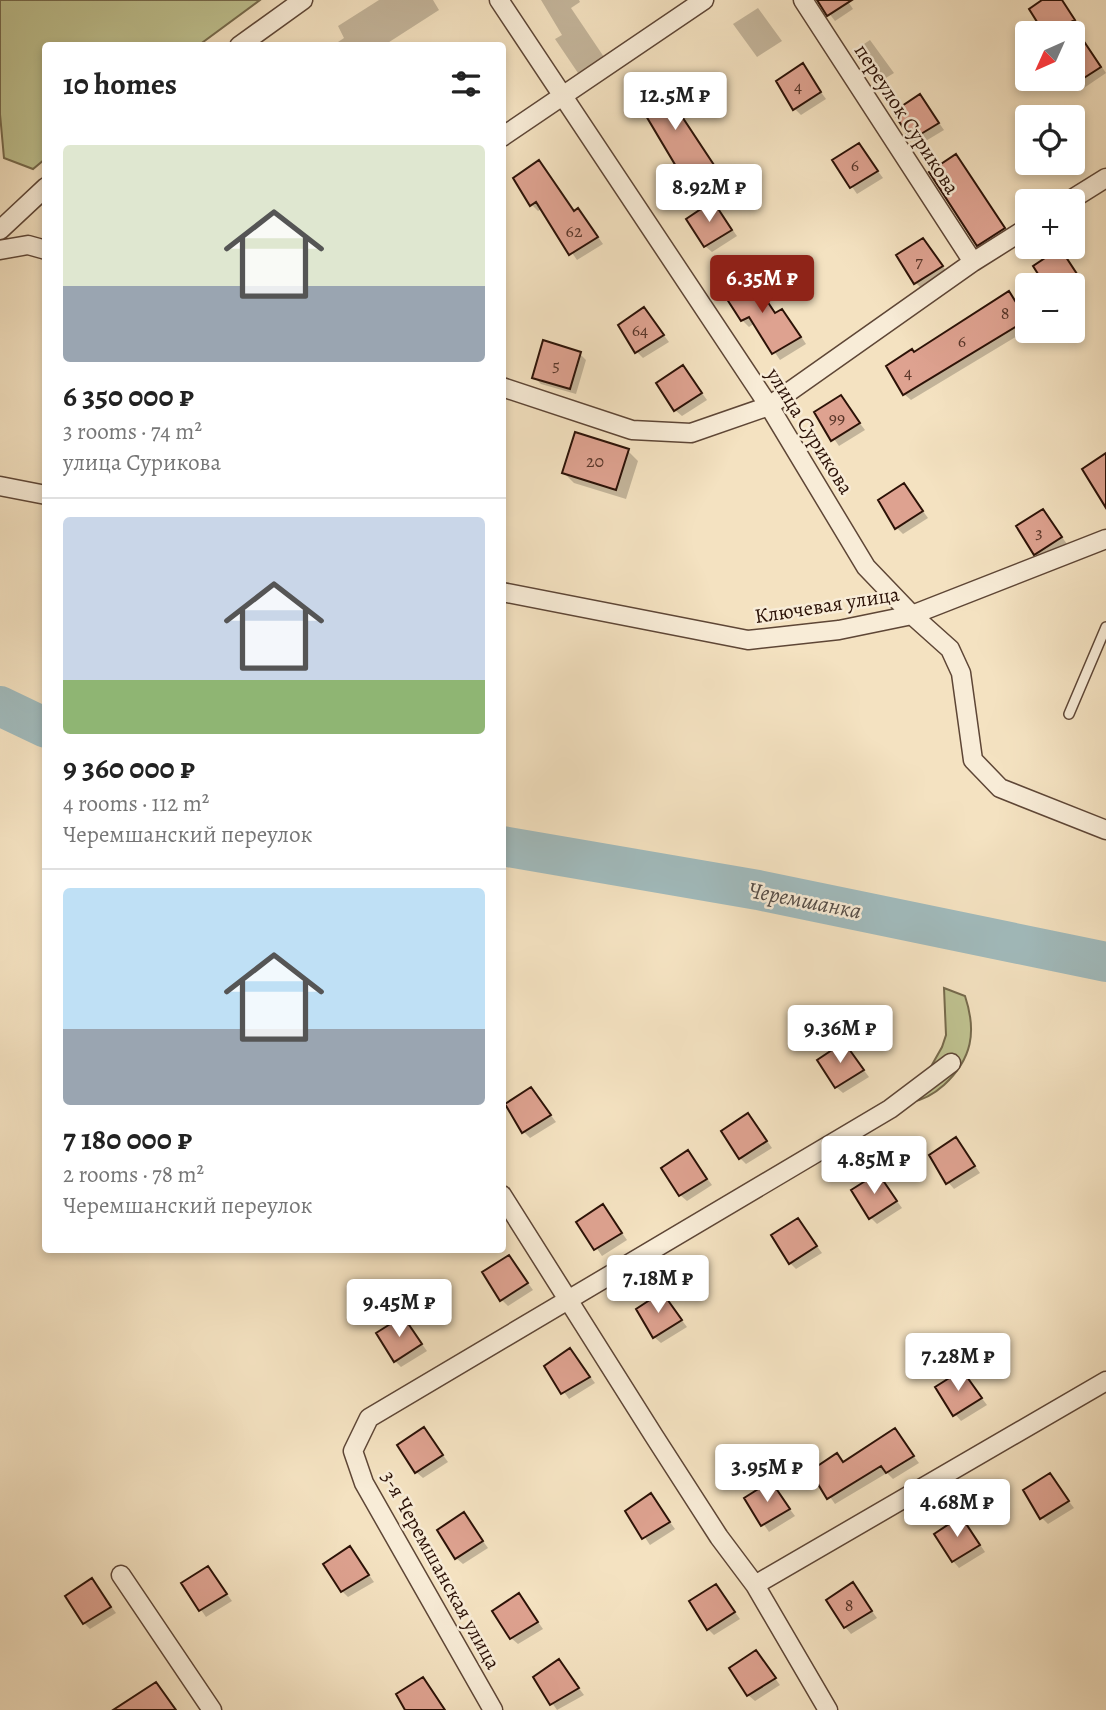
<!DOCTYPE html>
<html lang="en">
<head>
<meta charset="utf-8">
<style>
	:root { --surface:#fff; --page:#f2f2f2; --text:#222; --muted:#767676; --line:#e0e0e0; --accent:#8f2418 }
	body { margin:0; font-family:Alegreya,serif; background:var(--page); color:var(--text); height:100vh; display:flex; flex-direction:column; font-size:26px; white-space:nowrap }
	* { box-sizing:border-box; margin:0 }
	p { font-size:23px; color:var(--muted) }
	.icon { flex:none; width:38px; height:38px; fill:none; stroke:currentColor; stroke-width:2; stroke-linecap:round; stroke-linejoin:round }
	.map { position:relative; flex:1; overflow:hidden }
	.details { position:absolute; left:42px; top:42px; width:464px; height:1211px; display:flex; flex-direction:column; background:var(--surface); border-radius:7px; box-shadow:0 4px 10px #0003 }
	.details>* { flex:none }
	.needle { width:46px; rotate:225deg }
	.controls { position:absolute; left:1015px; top:21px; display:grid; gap:14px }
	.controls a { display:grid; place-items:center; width:70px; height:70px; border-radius:7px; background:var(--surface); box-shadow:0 4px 10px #0003; font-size:35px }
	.price { position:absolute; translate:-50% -60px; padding:0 16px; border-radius:7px; background:#fff; color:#222; font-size:23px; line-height:46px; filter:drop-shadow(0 2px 4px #0008) }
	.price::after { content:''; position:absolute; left:50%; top:42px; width:21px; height:16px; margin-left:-10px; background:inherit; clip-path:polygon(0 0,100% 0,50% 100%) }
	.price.on { background:var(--accent); color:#fff }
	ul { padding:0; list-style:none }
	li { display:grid; align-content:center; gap:14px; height:371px; padding:0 21px }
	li+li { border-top:2px solid var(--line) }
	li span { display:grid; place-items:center; height:217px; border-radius:7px; color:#555 }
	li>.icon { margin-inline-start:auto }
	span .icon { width:126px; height:126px; fill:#fffc; stroke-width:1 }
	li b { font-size:30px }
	h2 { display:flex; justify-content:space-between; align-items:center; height:84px; padding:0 21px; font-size:30px }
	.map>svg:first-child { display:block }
	.green { fill:#bfc290; stroke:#766a4c; stroke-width:2 }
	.shadow { fill:#0003 }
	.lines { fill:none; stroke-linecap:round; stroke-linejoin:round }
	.river { stroke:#a1bbbd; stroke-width:40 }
	.building { fill:#dea290; stroke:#2c1207; stroke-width:2 }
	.service-casing { stroke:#5e4636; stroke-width:12 }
	.minor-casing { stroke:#5e4636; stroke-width:21 }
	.service { stroke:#f8ecd7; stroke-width:9 }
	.minor { stroke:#f8ecd7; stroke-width:18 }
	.labels { text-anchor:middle; stroke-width:5; stroke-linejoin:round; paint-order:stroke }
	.number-label { font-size:18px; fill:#583629 }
	.street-label { font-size:21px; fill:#2c1207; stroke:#f8ecd7 }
	.water-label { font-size:23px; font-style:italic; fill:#554d47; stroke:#f8ecd7 }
</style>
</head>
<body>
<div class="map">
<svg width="1106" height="1710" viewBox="0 0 1106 1710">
	<rect width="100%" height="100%" fill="#f4e2c1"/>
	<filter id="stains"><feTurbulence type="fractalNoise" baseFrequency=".00286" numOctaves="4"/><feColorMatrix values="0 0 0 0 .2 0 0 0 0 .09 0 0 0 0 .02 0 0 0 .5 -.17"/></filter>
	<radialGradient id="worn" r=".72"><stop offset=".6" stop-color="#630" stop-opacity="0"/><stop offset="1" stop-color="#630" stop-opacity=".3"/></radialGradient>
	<!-- green -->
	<path class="green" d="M0,0H260L199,45L46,46L45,159L33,169L4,158L0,114Z
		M944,988L965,996C977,1032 972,1059 944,1085C934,1094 924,1100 911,1102L942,1047L946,1035Z"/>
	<!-- shadow -->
	<path class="shadow" d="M379,0H433L439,10L383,46H332L344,38L338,26Z
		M541,0H579L580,2L571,8L604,57L578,73L555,39L562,35Z
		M819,0H847L853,9L835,21Z
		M1045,0H1062L1080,27L1076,29L1106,73L1081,90L1071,79L1073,33H1046L1031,9Z
		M758,8L782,41L757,57L733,24Z
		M870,40L894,73L876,84L852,52Z
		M802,66L826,99L801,115L794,108Z
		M663,84L687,117L684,119L719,172L694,188L687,182Z
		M920,96L944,130L919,145L912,139Z
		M859,145L883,178L857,194L834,161Z
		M955,156L1010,235L985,251L978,245Z
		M539,162L575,212L578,211L584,217L603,244L577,260L542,209L538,211L532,205L515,178Z
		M713,203L737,236L712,252L705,246Z
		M923,240L948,273L922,289L916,283Z
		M1066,257L1084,284L1073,291V285H1047L1035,266Z
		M750,278L777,314L781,311L788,317L806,344L780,360L755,323L749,327L742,320L726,294Z
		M1009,293L1027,317V330L911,400L904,394Z
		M644,309L669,342L643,358L637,352Z
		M580,354L586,360L576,394L541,384L534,377Z
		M683,367L707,400L682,416L675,410Z
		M840,397L865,430L839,446L816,413Z
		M628,451L638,461L626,499L574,483L564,473Z
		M904,485L928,518L903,534L897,528Z
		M1043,511L1067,544L1042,560L1035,554Z
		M844,1044L869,1077L843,1093L836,1087Z
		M531,1089L556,1122L530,1138L524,1132Z
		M754,1122L772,1148L746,1164L740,1158Z
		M956,1139L980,1173L954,1189L948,1182Z
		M688,1152L712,1185L687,1201L680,1195Z
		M878,1175L902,1208L877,1224L871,1218Z
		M603,1206L627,1240L602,1256L579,1222Z
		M798,1220L822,1253L796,1269L790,1263Z
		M509,1257L533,1290L508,1306L501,1299Z
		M662,1294L687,1327L661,1343L654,1337Z
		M403,1318L427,1351L401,1367L395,1361Z
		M570,1350L595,1383L569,1399L546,1366Z
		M962,1372L987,1405L961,1421L955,1414Z
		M424,1429L448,1462L423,1478L416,1472Z
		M894,1430L919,1463L893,1479L887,1473L835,1504L812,1471L844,1463Z
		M1049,1475L1074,1508L1048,1524L1042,1518Z
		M770,1483L795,1516L769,1532L746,1499Z
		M651,1496L675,1529L650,1545L627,1511Z
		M464,1515L488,1548L463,1564L456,1558Z
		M967,1525L985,1552L959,1568L953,1561Z
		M350,1548L374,1582L348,1597L342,1591Z
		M208,1568L232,1601L206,1617L183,1584Z
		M92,1581L116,1613L90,1629L84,1623Z
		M853,1585L877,1618L851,1634L845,1627Z
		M716,1586L740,1619L714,1635L708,1629Z
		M519,1595L543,1629L518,1644L511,1638Z
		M756,1652L780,1685L755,1701L748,1695Z
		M559,1662L584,1695L557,1710L535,1678Z"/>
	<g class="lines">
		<!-- river -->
		<path class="river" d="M0,706L46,728
			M502,846L758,890L1106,962"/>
	</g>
	<!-- building -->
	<path class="building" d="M817,0H852L827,16Z
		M1042,0H1062L1075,20L1071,22L1101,67L1073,85V33H1044L1029,9Z
		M803,63L821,92L793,110L776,81Z
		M663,82L682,110L679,112L714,165L686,183L636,99Z
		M920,94L939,123L911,140L893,112Z
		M859,143L878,171L850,188L832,160Z
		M956,154L1005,228L977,246L929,172Z
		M539,160L574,211L578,208L598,237L569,255L536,202L530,206L513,178Z
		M713,201L732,230L704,247L686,219Z
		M923,238L943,266L914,284L896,255Z
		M1060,248L1079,277L1065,285H1045L1033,266Z
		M750,275L775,313L782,309L801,337L772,354L749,317L741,321L723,293Z
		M1009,291L1027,320L903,395L886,366L912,349L914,352Z
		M644,307L664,335L635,353L618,325Z
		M543,340L581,352L570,389L532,378Z
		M683,365L702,393L674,411L656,383Z
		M841,395L860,423L831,441L814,412Z
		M575,432L629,449L616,490L562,473Z
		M1106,453V508L1082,469Z
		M904,483L923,511L895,529L878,500Z
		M1043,509L1062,537L1034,555L1016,526Z
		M844,1042L864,1070L835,1088L817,1060Z
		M531,1087L551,1115L522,1133L505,1104Z
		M748,1113L767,1141L739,1159L721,1131Z
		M956,1137L975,1166L946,1184L929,1155Z
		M688,1150L707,1179L679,1196L661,1168Z
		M878,1173L897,1201L869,1219L851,1190Z
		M603,1204L622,1233L594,1250L576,1222Z
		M798,1218L817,1246L789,1264L771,1235Z
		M509,1255L528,1283L500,1301L482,1272Z
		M662,1292L682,1320L653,1338L636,1309Z
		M403,1316L422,1344L394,1362L376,1333Z
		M570,1348L590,1377L561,1394L544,1366Z
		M962,1370L982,1398L953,1416L935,1387Z
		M424,1427L443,1455L415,1473L397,1445Z
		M895,1428L914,1456L886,1473L881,1466L827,1499L810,1471L837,1453L843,1462Z
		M1050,1473L1069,1501L1040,1519L1023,1490Z
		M771,1481L790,1509L761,1526L744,1498Z
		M651,1493L670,1522L642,1539L625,1511Z
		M464,1512L483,1541L455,1559L437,1530Z
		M961,1516L980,1545L952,1562L934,1534Z
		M350,1546L369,1575L341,1592L323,1564Z
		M208,1566L227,1594L199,1611L181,1583Z
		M92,1578L111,1607L83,1624L65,1596Z
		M853,1582L872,1611L844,1628L826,1600Z
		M716,1584L735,1612L707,1630L689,1601Z
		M519,1593L538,1622L510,1639L492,1611Z
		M756,1650L776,1678L747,1696L729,1668Z
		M559,1659L579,1688L550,1705L533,1677Z
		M423,1677L445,1710H405L396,1694Z
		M156,1682L176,1710H113Z"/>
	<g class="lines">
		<defs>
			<path id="service" d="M1069,714L1106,627"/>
			<path id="minor" d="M499,0L769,406L866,567L912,615L950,649L961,673L973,760L1000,788L1106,830
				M803,0L973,262
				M239,46L303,0
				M502,137L704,0
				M1069,201L1106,178
				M0,230L46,187
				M0,250L28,245L46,250
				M502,387L632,430L691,433L769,406L973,262L1027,228
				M0,486L46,495
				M502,592L748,640L839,630L912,615L1106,539
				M502,1195L654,1436L719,1537L755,1585L828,1710
				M121,1575L212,1710
				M755,1585L1106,1381
				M493,1710L364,1483L353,1451L369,1418L890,1109L951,1063"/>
		</defs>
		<!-- service casing -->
		<use href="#service" class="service-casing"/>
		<!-- minor casing -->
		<use href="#minor" class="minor-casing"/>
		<!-- service -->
		<use href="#service" class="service"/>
		<!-- minor -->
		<use href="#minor" class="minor"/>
	</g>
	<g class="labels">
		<!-- number labels -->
		<g class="number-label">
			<text x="798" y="92">4</text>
			<text x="855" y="171">6</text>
			<text x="574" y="237">62</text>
			<text x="919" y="267">7</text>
			<text x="1005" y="319">8</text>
			<text x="640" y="336">64</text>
			<text x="962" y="347">6</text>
			<text x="556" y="371">5</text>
			<text x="908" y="378">4</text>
			<text x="837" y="424">99</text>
			<text x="595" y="467">20</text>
			<text x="1039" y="538">3</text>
			<text x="849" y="1611">8</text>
		</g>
		<!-- street labels -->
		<g class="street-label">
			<text transform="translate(907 119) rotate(57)" y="7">переулок Сурикова</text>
			<text transform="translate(810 431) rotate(58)" y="7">улица Сурикова</text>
			<text transform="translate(827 605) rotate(-9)" y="7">Ключевая улица</text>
			<text transform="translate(441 1570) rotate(61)" y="7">3-я Черемшанская улица</text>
		</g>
		<!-- water labels -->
		<g class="water-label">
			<text transform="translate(805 900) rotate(11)" y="8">Черемшанка</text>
		</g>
	</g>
	<rect width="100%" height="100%" filter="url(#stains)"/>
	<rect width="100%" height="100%" fill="url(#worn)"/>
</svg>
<div class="controls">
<a><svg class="needle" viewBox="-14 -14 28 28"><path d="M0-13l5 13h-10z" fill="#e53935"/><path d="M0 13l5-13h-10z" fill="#767676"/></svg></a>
<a><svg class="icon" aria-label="locate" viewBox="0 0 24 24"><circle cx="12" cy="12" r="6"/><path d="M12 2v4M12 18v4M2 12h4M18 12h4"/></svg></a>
<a>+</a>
<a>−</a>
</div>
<b class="price" style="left:675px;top:132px">12.5M ₽</b>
<b class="price" style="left:709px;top:224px">8.92M ₽</b>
<b class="price on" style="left:762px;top:315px">6.35M ₽</b>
<b class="price" style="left:840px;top:1065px">9.36M ₽</b>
<b class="price" style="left:874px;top:1196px">4.85M ₽</b>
<b class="price" style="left:658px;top:1315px">7.18M ₽</b>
<b class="price" style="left:399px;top:1339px">9.45M ₽</b>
<b class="price" style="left:958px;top:1393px">7.28M ₽</b>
<b class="price" style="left:767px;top:1504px">3.95M ₽</b>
<b class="price" style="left:957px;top:1539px">4.68M ₽</b>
<section class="details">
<h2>10 homes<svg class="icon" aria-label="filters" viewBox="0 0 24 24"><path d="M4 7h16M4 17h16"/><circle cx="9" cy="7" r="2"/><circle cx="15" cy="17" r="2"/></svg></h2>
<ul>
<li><span style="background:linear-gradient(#dfe7d0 65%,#9aa5b1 0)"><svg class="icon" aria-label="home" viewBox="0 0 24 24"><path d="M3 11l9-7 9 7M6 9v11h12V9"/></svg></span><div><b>6 350 000 ₽</b><p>3 rooms · 74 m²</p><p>улица Сурикова</p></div></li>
<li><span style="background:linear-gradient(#c9d6e8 75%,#8fb573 0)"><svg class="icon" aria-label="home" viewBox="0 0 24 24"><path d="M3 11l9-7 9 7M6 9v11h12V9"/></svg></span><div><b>9 360 000 ₽</b><p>4 rooms · 112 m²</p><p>Черемшанский переулок</p></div></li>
<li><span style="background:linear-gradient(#bfe0f5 65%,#9aa5b1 0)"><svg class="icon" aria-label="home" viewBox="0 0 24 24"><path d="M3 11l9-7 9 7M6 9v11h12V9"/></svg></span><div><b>7 180 000 ₽</b><p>2 rooms · 78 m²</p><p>Черемшанский переулок</p></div></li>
</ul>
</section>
</div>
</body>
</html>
